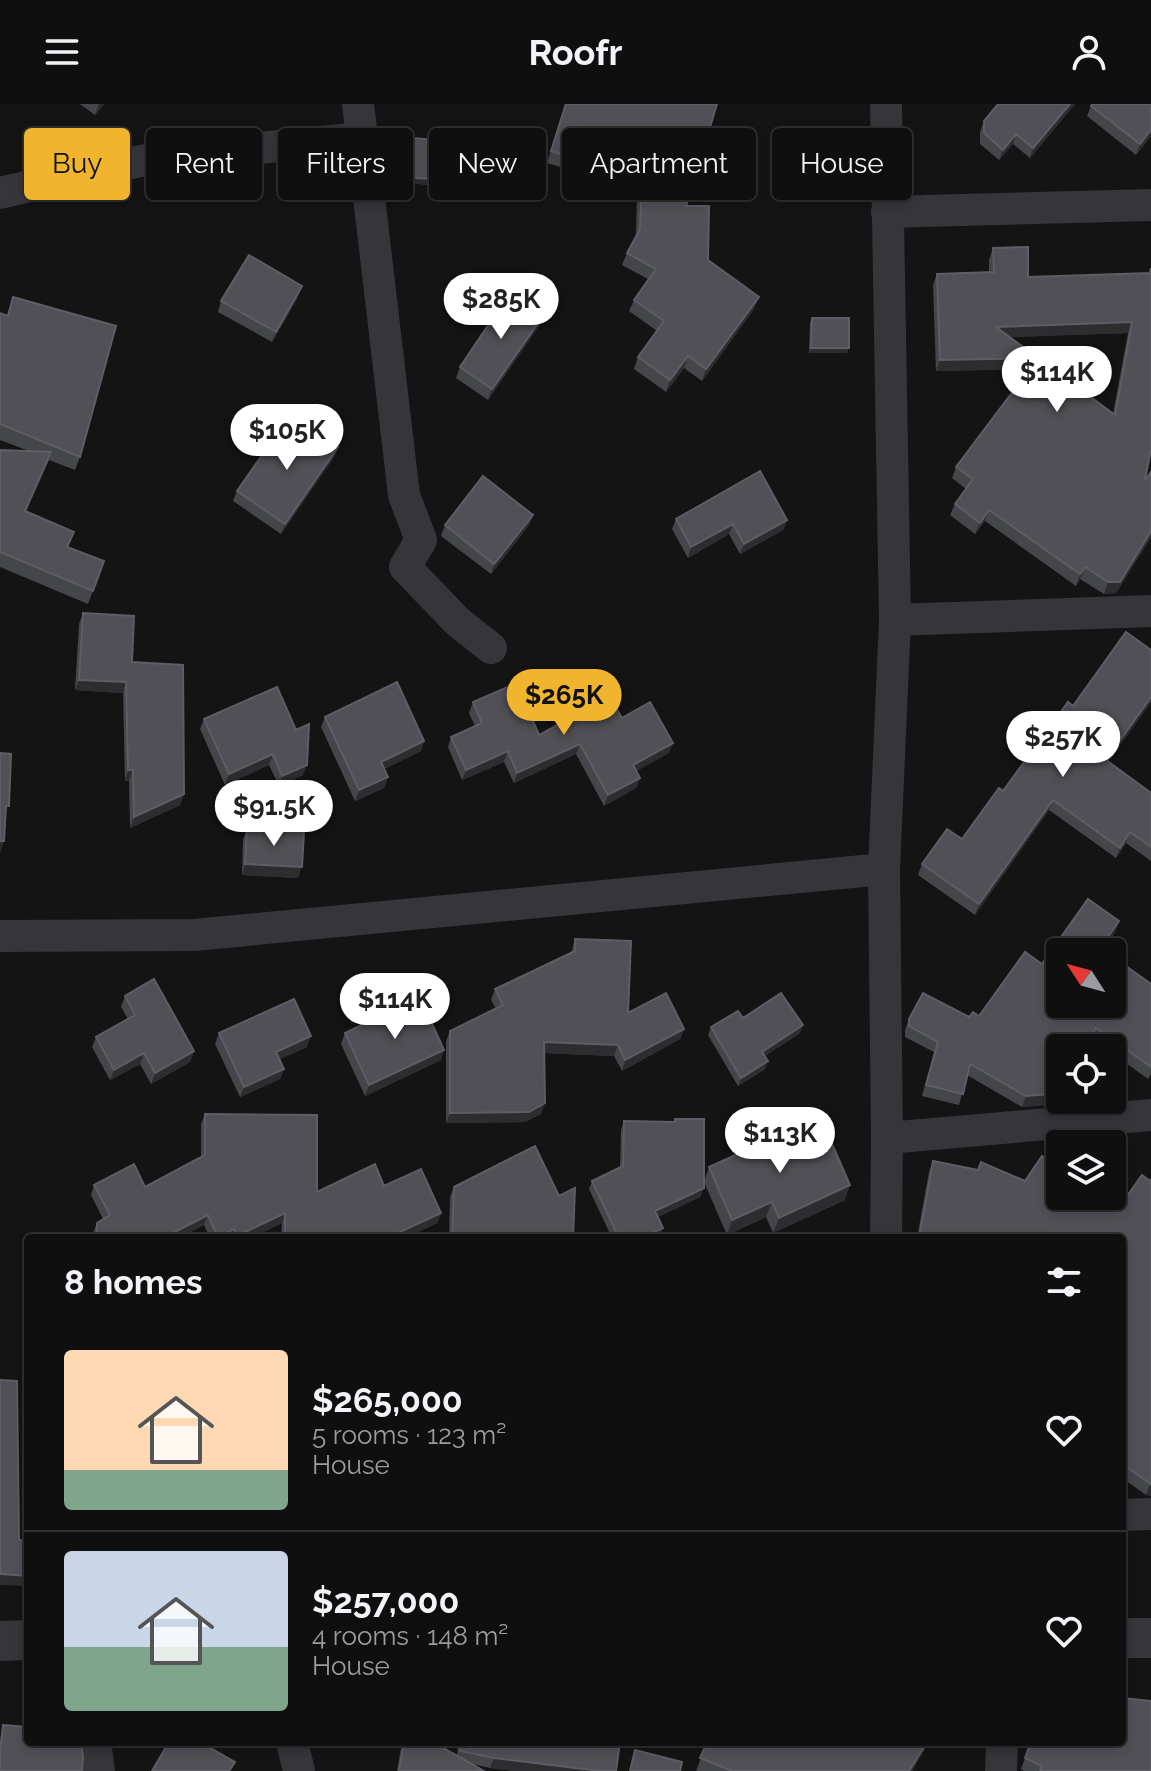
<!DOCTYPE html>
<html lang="en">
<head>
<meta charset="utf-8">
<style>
	:root { --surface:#0f0f10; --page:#1d1d1e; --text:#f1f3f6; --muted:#9b9c9f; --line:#2f2f30; --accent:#f1b42f }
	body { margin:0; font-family:Raleway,sans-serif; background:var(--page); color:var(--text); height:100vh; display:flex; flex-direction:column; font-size:30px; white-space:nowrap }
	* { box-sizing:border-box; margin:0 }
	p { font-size:26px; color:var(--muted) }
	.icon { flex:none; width:44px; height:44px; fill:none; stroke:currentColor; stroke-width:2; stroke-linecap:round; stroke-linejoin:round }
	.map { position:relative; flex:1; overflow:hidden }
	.sheet { position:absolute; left:24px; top:1130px; width:1102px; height:512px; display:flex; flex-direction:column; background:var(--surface); border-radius:8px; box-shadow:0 4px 12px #0003,0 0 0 2px var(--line) }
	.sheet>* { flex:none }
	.banner { position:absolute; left:24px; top:24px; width:1104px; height:72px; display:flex; gap:16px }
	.needle { width:52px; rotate:306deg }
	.fabs { position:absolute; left:1046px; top:834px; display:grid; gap:16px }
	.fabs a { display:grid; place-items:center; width:80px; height:80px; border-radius:8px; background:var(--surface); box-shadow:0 4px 12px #0003,0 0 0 2px var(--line); font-size:40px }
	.price { position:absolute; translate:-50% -68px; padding:0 18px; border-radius:28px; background:#fff; color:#222; font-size:26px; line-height:52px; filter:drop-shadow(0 2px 4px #0008) }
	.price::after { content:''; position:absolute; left:50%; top:48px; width:24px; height:18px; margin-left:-12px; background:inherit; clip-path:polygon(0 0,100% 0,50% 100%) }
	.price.active { background:var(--accent); color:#111 }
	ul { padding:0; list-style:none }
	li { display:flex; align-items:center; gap:24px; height:200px; padding:0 40px }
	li+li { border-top:2px solid var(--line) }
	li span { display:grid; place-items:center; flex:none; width:224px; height:160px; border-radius:8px; color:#555 }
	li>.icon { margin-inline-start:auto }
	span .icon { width:96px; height:96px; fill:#fffc; stroke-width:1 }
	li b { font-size:34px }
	h2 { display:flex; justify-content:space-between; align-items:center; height:96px; padding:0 40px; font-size:34px }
	.tag { padding:0 28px; border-radius:8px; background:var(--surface); box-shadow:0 4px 12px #0003,0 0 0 2px var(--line); font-size:28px; line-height:72px }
	.tag.active { background:var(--accent); color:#111 }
	header { display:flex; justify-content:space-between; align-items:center; height:104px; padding:0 40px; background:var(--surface); font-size:36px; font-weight:700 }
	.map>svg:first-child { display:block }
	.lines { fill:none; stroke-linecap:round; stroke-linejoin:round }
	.minor { stroke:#35353a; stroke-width:32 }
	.tertiary { stroke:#35353a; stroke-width:40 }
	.wall { fill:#45464a; fill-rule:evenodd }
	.shaded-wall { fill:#2d2d30 }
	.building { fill:#505056; stroke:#5d5e65; stroke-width:2 }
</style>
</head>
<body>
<header><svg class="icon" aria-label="menu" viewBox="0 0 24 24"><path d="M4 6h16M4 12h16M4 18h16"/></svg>Roofr<svg class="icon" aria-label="person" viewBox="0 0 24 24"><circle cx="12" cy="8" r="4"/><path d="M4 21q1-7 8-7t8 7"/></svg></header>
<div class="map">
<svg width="1151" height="1667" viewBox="0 0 1151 1667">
	<rect width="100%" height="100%" fill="#141415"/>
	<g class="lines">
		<!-- minor -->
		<path class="minor" d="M358,0L404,391L421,436L405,463L458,518L491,544
			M0,89L154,54L363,34
			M887,108L1151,101
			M895,516L1151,507
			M884,765L895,516L886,0
			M0,832L194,831L884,765L887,1034L886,1134
			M887,1034L1151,1011
			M1122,1411L1151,1410
			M95,1638L99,1667
			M292,1638L299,1667
			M1001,1667L1002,1638"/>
		<!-- tertiary -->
		<path class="tertiary" d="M1122,1534H1151
			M0,1537L28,1536"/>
	</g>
	<!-- wall -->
	<path class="wall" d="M80,0H104L95,11Z
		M565,0L686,102L708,156L754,205L702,277L684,264L666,288L634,265L638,253L657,227L629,207L634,196L648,175L622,161L627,149L636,133L637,86L547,59Z
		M998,0H1075L1030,54L1013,40L999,56L980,40V28L984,17Z
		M1151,0V32L1136,51L1087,12L1091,2Z
		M400,33L431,81L395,78L398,38Z
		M993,144L1028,173L1149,169L1151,164L1145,376L1151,368V433L1116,489L1104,490L1080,475L1076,482L985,417L975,430L950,411L955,400L966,385L952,374L956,363L1029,265L936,267L933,181L937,170L989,168V156ZM1128,229L1113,310L1010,233Z
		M13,193L80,353L75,366L49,356L26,407L68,444L104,457L88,500L0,463V346L29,347L0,336V209L7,211Z
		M298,193L272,238L218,208L221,197Z
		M543,212L539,222L488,296L456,274L460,263Z
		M812,214L847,249H809L810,219Z
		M300,337L338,343L334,353L281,430L233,397L237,387Z
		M533,411L529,421L491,470L441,432L445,421Z
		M676,415L787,416L783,426L740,450L729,430L688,454L672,425Z
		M83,509L132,558L184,690L180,701L130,724L129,677H125L123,589L75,586L79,520Z
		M1151,546V598L1108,658L1151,689V757L1126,739L1116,754L1049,706L975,811L918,771L922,760L962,735L1073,602Z
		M277,583L303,671L279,682L269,661L225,681L200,625L204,615Z
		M473,598L539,631L622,614L669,649L636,667L640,674L636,684L604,702L576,650L514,679L504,658L462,676L448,643L451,633L475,622L469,609Z
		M325,613L424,637L421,647L384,665L388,673L384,684L355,697L321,623Z
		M247,725L298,774L242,771L243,735Z
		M1119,817L1115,828L1103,846L1151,880V970L1148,975L1112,949V944H1104L1092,935L1086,944L1084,942L1046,1001L1022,1003L967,971L959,1001L922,992L934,948L905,933V926L909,915L969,913L979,912L1042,860Z
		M575,835L628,909L684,925L680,935L622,967L614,952L544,949L541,1010L525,1018L446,1019V937L450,927L496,905L491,896L495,885L571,849Z
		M125,892L194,947L190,958L151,980L140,960L110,976L92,943L96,933L128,915L121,903Z
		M743,914L800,929L765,952V965L738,982L708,931L711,923Z
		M219,929L307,943L280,955L284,965L280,975L240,993L215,940Z
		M345,929L441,956L365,992L341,940Z
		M205,1010L317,1088L384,1082L441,1109L437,1119L405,1134H281L282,1119L251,1134H210L204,1121L179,1134H93V1129L97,1119L103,1115L91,1091L94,1081L145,1083L201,1053V1020Z
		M675,1015L704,1078L709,1063L784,1043L845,1096L773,1129L766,1113L727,1131L704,1078L700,1093L658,1113L660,1133L657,1134H612L589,1085L592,1077L620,1063L621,1026L624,1017L673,1018Z
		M933,1057L1025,1077L1118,1105L1151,1075V1392L1146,1391L1122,1374V1134H917L929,1068Z
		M454,1083L573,1134H449L450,1093Z
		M402,1638H433L457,1652L458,1638H620L616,1667H515L490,1664L472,1660L484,1667H397Z
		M707,1638H929L912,1667H696Z
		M1028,1638H1122L1151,1667H1024L1021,1665L1027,1649Z"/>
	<!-- shaded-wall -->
	<path class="shaded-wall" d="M99,0H104L95,11Z
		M1070,0H1075L1030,54L1033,44Z
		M1151,26V32L1136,51L1140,40Z
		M1016,30L1013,40L999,56L1003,46Z
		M397,73L433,75L431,81L395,78Z
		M302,182L298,193L272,238L276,228Z
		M759,193L754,205L702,277L706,265Z
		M543,212L539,222L488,296L492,285Z
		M1132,218L1128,229L991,234L996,223Z
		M811,244H849L847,249H809Z
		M688,252L684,264L666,288L670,276Z
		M1038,254L1033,265L936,267L940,256Z
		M338,343L334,353L281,430L285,420Z
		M51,348L46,362L20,420L25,407Z
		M989,406L985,417L975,430L980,419Z
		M533,411L529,421L491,470L494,460Z
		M787,416L783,426L740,450L744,440Z
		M733,420L729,430L688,454L691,443Z
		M1151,427V432L1116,489L1104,490L1108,478Z
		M1085,463L1080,475L1076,482L1080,470Z
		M79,576L126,578L123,589L75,586Z
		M1151,593V598L1102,667L1106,656Z
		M424,637L421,647L377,668L381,658Z
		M673,639L669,649L629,671L633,661Z
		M580,640L576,650L514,679L517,669Z
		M508,647L504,658L462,676L466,666Z
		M273,650L269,661L225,681L229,670Z
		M307,661L303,671L279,682L282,672Z
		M128,666H133L129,677H125Z
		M388,673L384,684L355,697L359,686Z
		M640,674L636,684L604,702L608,691Z
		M184,690L180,701L130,724L134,713Z
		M1053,696L1049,706L975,811L979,800Z
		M1130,728L1126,739L1116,754L1120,744Z
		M0,737H4L0,749Z
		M245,760L302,763L298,774L242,771Z
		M1119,817L1115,828L1101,848L1100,844Z
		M803,921L800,929L759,956L762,948Z
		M1096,924L1092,935L1086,944L1090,933Z
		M684,925L680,935L622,967L625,956Z
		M311,932L307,943L273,958L276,948Z
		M544,938L618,941L614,952L540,949Z
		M444,946L441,956L365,992L369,981Z
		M194,947L190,958L151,980L155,969Z
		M144,949L140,960L110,976L114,966Z
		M768,957L765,965L738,982L741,974Z
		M284,965L280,975L240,993L244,983Z
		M1060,975V980L1046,1001L1022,1003L1026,992Z
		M545,999L541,1010L525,1018L446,1019L450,1009Z
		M850,1081L845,1096L773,1129L779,1114Z
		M704,1084L700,1093L652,1116L655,1107Z
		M772,1098L766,1113L727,1131L732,1116Z
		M285,1109L282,1119L251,1134H237V1132Z
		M441,1109L437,1119L405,1134H387Z
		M208,1111L204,1121L179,1134H163Z
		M663,1124L660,1133L657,1134H642Z
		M234,1125L230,1134H217L218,1133Z
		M1150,1380H1151V1392L1146,1391Z
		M0,1470L28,1472V1482L0,1481Z
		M927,1638H929L927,1641L912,1667H909Z
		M494,1654L600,1667H515L490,1664Z"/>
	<!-- building -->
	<path class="building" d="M566,0H717L686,102H709L708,156L759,193L706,265L688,252L670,276L638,253L664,217L634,196L656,165L627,149L640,125L642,74L551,47Z
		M998,0H1070L1033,44L1016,30L1003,46L984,29V17Z
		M1092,0H1151V26L1140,40L1091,2Z
		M400,33L436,36L433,75L397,73Z
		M1028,143V173L1150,169L1151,164V345L1145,376L1151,368V427L1120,478H1108L1085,463L1080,470L989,406L980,419L955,400L973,375L956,363L1038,254L1115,311L1132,218L996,223L1038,254L940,256L937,170L994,168L993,144Z
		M249,151L302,182L276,228L221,197Z
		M510,189L543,212L492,285L460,263Z
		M13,193L116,222L80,353L0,320V209L8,212Z
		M812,214H849V244H811Z
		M309,322L338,343L285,420L237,387L281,324L300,337Z
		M0,346L51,348L25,407L74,428L67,443L104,457L93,487L0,448Z
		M760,367L787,416L744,440L733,420L691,443L676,415Z
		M483,372L533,411L494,460L445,421Z
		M83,509L134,512L132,558L183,561L184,690L134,713L133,666H128L126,578L79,576Z
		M1126,528L1151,546V593L1106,656L1151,689V743L1130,728L1120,744L1053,696L979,800L922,760L947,725L962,735L999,684L1003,687L1068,598L1073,602Z
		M397,578L424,637L381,658L388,673L359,686L325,613Z
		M517,579L539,631L609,592L622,614L650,598L673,639L633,661L640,674L608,691L580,640L517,669L508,647L466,666L451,633L482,619L473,598Z
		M277,583L296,626L309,620L307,661L282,672L273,650L229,670L204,615Z
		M0,649L11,650L9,702H6L4,737H0Z
		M247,725L304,728L302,763L245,760Z
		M1088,795L1119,817L1100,844L1106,848H1060V900H1112V852L1151,880V963L1096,924L1090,933L1088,932L1080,944H1060V975L1050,990L1026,992L970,960L963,990L926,981L938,938L909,922V915L923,889L969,913L973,908L979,912L1025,848L1042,860Z
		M575,835L631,837L628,909L666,889L684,925L625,956L618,941L544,938L545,999L529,1008L450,1009V927L503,901L495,885L575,847Z
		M154,875L194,947L155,969L144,949L114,966L96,933L135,911L125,892Z
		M781,889L803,921L762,948L768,957L741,974L711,923L738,907L743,914Z
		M420,893L444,946L369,981L345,929Z
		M294,895L311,932L276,948L284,965L244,983L219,929Z
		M205,1010L317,1011V1088L375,1060L384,1082L421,1065L441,1109L387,1134H285V1109L237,1132L234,1125L218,1133L208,1111L163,1134H97V1119L110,1111L94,1081L134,1060L145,1083L205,1051Z
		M675,1015H704V1084L655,1107L663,1124L642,1134H619L592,1077L623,1062L624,1017L675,1018Z
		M825,1024L850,1081L779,1114L772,1098L732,1116L709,1063L779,1031L784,1043Z
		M535,1042L559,1092L575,1084L573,1134H452L454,1083Z
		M1042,1052L1060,1065V1092H1100L1118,1105L1142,1071L1150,1077L1151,1075V1380L1122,1360V1134H919L933,1057L978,1066L981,1058L1025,1077Z
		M0,1276L17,1277L19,1436L28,1437V1472L0,1470Z
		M1122,1594L1151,1597V1667H1040L1042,1662L1025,1654L1031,1638H1122Z
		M3,1621L28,1623V1638H81L83,1654L82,1667H0V1647Z
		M169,1638H200L235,1658L229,1667H152Z
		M404,1638H433L484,1667H399Z
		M461,1638H620L616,1667H600L494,1654L460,1647Z
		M707,1638H927L909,1667H732L700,1654Z
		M635,1646L682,1658L680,1667H630Z"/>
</svg>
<div class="fabs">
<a><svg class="needle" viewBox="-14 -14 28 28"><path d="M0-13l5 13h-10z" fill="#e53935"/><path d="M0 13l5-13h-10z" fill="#9b9c9f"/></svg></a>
<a><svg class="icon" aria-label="locate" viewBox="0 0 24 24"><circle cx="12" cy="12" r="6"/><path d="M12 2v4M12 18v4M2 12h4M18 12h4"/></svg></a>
<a><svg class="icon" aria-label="layers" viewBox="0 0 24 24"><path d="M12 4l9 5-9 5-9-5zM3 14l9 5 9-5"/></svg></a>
</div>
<b class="price" style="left:501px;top:237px">$285K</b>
<b class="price" style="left:1057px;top:310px">$114K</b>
<b class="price" style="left:287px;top:368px">$105K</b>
<b class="price active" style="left:564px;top:633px">$265K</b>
<b class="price" style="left:1063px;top:675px">$257K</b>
<b class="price" style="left:274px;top:744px">$91.5K</b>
<b class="price" style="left:395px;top:937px">$114K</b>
<b class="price" style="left:780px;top:1071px">$113K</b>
<div class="banner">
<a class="tag active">Buy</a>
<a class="tag">Rent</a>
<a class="tag">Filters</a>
<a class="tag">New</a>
<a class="tag">Apartment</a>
<a class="tag">House</a>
</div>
<section class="sheet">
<h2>8 homes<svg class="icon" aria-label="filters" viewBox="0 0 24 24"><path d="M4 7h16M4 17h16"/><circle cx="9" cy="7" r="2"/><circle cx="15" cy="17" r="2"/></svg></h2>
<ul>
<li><span style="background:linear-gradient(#ffd9b3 75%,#7fa58c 0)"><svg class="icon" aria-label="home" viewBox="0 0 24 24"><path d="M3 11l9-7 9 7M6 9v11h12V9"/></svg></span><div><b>$265,000</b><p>5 rooms · 123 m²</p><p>House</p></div><svg class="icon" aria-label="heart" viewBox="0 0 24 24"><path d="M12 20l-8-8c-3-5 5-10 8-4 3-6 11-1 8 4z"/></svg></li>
<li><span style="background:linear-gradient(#c9d6e8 60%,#7fa58c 0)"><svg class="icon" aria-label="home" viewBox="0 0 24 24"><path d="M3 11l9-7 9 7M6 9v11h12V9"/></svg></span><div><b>$257,000</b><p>4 rooms · 148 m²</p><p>House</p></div><svg class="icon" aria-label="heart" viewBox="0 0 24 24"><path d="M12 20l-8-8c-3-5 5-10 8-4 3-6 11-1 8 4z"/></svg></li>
</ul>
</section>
</div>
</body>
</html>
